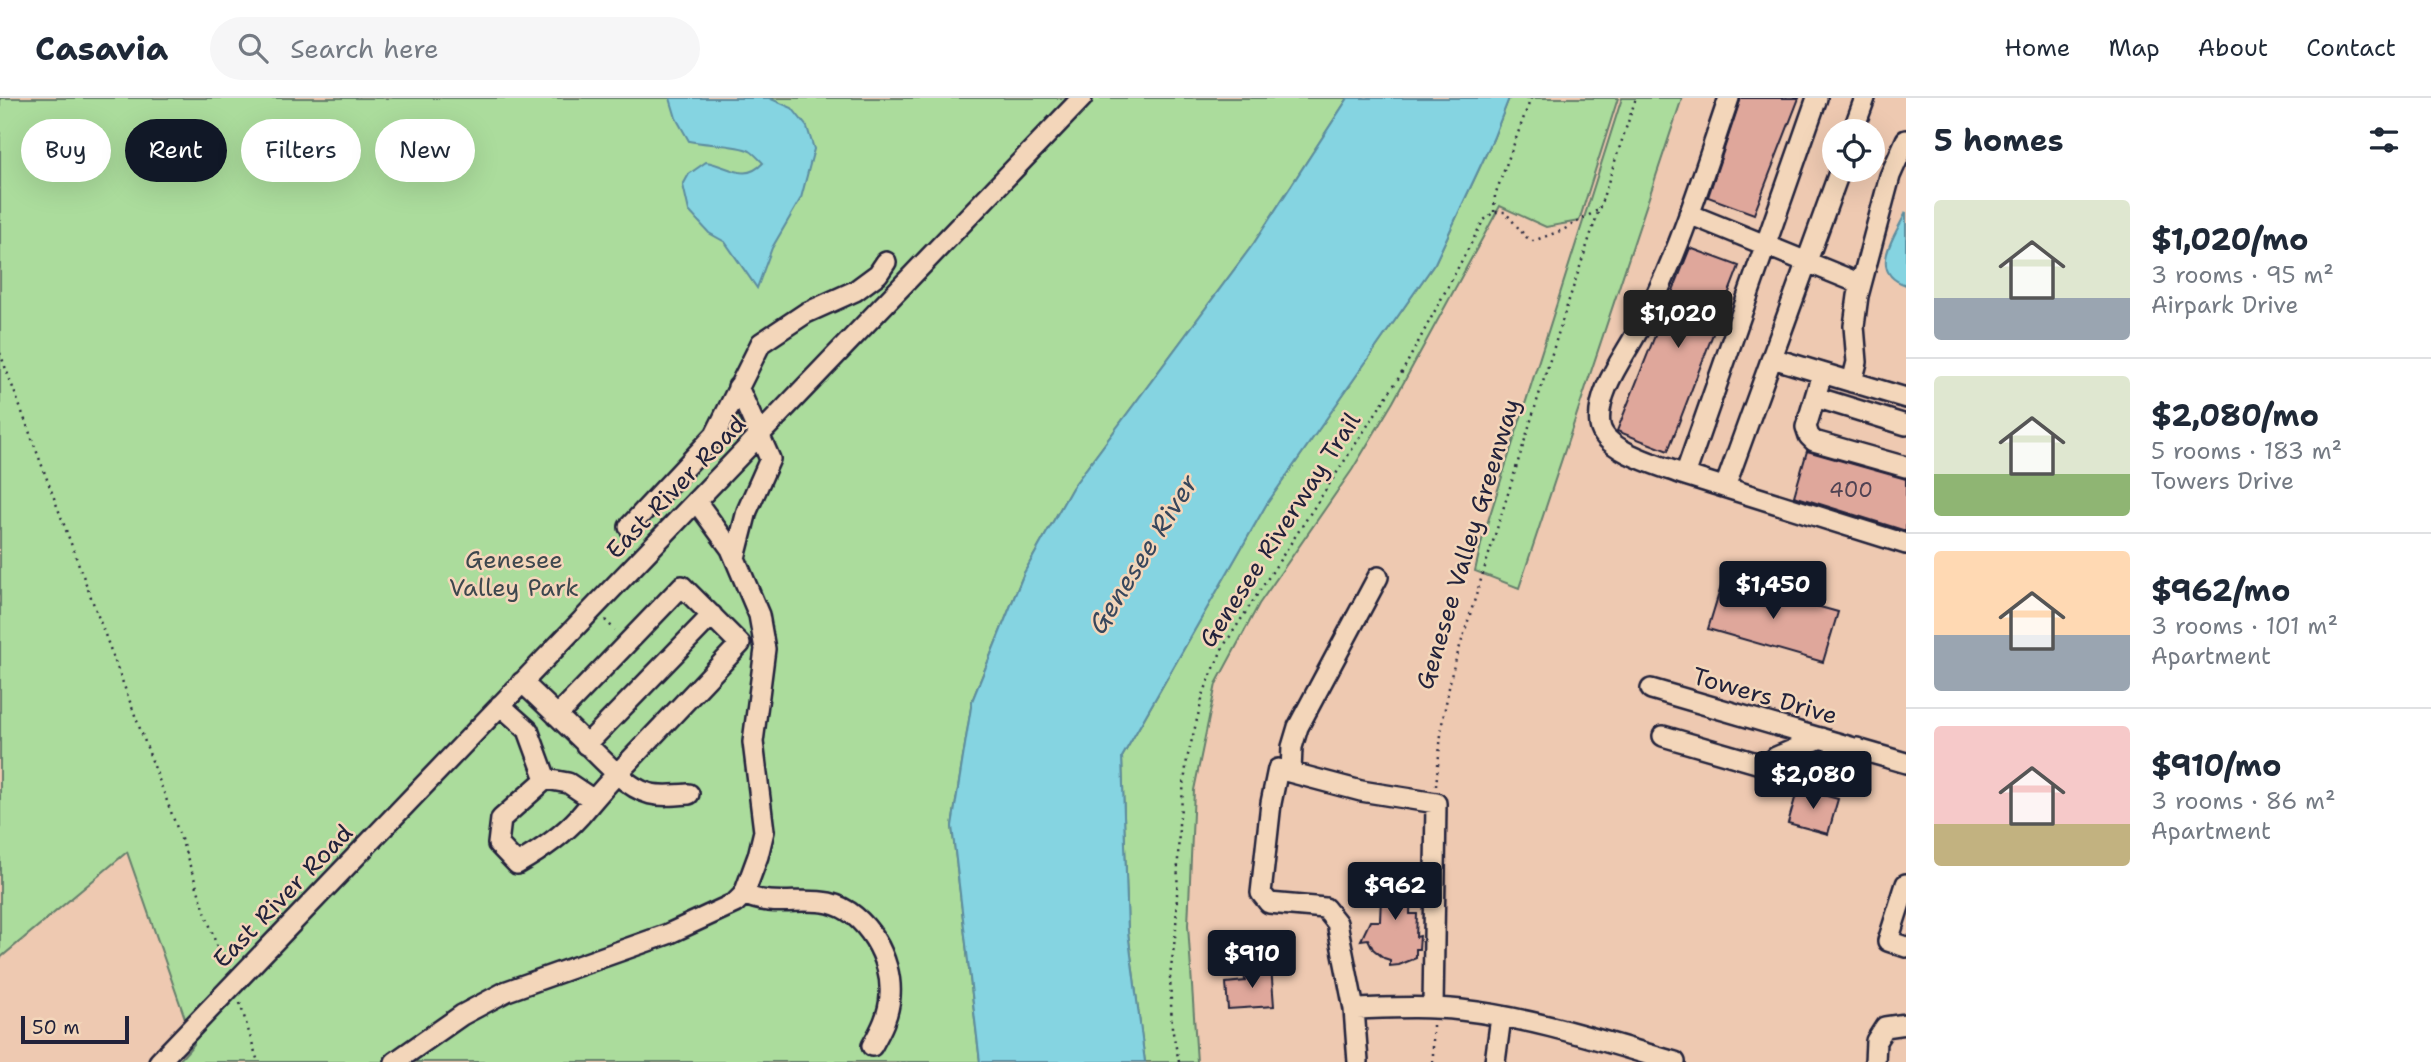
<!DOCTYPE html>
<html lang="en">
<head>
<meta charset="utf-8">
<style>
	:root { --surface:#fff; --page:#f6f6f7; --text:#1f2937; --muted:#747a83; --line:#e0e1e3; --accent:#111827 }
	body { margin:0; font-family:"Shantell Sans",sans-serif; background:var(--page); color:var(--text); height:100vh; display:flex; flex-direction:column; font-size:26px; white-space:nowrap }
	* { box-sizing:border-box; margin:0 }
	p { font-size:23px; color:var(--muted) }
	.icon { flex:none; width:38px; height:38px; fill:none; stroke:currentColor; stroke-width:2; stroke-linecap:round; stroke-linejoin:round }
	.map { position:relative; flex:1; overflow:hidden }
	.side { display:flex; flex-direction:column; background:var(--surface); width:525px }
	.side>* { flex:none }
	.top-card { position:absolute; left:21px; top:21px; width:665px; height:63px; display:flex; gap:14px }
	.buttons { position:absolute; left:1822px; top:21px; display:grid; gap:14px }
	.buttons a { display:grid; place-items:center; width:63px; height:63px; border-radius:50%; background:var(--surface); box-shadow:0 7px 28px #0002; font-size:35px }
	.scale { position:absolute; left:21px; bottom:18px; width:108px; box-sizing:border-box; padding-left:7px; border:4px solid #22223b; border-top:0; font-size:19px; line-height:24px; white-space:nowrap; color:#22223b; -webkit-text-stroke:5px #f3d6ba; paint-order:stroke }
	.price { position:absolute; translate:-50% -60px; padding:0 16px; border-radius:7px; background:var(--accent); color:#fff; font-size:23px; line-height:46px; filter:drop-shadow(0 2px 4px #0008) }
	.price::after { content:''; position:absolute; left:50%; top:42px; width:21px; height:16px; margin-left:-10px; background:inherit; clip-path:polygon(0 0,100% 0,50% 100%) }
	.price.on { background:#222; color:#fff }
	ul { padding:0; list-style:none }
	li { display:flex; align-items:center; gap:21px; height:175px; padding:0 28px }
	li+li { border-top:2px solid var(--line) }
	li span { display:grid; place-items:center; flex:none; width:196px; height:140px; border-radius:7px; color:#555 }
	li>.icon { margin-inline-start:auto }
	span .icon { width:84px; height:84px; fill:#fffc; stroke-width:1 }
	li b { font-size:30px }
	h2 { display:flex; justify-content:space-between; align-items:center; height:84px; padding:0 28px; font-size:30px }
	.pill { padding:0 24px; border-radius:32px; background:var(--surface); box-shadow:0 7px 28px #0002; font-size:24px; line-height:63px }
	.pill.on { background:var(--accent); color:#fff }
	header { display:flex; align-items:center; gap:42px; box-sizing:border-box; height:98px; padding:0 35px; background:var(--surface); border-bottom:2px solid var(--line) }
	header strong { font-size:33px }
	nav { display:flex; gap:38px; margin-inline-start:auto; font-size:24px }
	.search { width:490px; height:63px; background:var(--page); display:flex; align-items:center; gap:18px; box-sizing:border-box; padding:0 24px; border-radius:38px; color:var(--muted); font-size:26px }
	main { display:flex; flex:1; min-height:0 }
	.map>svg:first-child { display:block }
	.green { fill:#abdc9c; stroke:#667f6c; stroke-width:2 }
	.water { fill:#85d4e1; stroke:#5d8d9f; stroke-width:2 }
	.building { fill:#dfa79b; stroke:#22223b; stroke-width:2 }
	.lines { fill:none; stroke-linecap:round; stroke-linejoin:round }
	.minor-casing { stroke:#22223b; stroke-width:24 }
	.path { stroke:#22223b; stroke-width:2.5; stroke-dasharray:2 5; stroke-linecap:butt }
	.minor { stroke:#f3d6ba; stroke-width:19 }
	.labels { text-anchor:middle; stroke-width:5; stroke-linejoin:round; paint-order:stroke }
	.number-label { font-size:21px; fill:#514353 }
	.street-label { font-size:24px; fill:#22223b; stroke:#f3d6ba }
	.park-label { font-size:24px; fill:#3d474e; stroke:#f3d6ba }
	.water-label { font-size:26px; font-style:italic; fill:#36465c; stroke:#f3d6ba }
</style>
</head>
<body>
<header>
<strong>Casavia</strong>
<div class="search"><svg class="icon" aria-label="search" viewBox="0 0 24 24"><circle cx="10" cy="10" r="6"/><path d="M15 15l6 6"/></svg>Search here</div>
<nav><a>Home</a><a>Map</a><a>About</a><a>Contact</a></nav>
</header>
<main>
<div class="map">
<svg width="1906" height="964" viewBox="0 0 1906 964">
	<rect width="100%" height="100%" fill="#eec9b1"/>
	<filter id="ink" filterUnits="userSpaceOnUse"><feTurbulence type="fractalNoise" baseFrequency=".0143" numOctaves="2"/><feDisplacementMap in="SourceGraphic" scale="14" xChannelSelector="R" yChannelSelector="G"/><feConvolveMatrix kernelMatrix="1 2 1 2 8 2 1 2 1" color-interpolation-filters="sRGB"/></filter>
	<g filter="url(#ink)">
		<!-- green -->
		<path class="green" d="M0,0H1348L1254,145L1072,390L1024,475L972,603L952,728L980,964H178L194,946L127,754L0,860Z
			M1509,0H1618L1579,123L1546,129L1500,108L1393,304L1352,372L1259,506L1216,586L1194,692L1188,827L1197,964H1145L1128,834L1122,659L1266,407L1435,165L1493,41Z
			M1622,0H1682L1519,490L1475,473L1482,442Z"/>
		<!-- water -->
		<path class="water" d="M670,0H769L792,10L807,29L814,51L801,100L772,150L757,190L725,144L709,135L689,113L683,87L689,76L706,64C730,68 744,85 763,65C759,61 755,56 750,53C737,46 706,47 689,43L676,20Z
			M1348,0H1509L1493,41L1435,165L1266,407L1122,659L1128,834L1145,964H980L952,728L972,603L1024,475L1072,390L1254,145Z
			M1906,114V187C1866,174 1896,137 1906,114Z"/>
		<!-- building -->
		<path class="building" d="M1741,0H1799L1754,116L1708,99Z
			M1690,150L1739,168L1668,353L1617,333Z
			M1807,353L1906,381V433L1794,398Z
			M1723,482L1838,514L1823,564L1708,531Z
			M1798,690L1838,701L1828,736L1788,725Z
			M1382,775L1411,776L1410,816H1417L1416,839L1420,838L1419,851H1416V860L1399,867L1390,868V862L1384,860L1373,851L1368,841L1361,842L1370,823H1380Z
			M1271,868L1274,908L1228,911L1226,885L1245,883L1244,870Z"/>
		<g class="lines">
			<defs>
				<path id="minor" d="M1817,0L1685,377L1906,446
					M1853,33L1865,0
					M1689,116L1861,186
					M1772,260L1906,300
					M1822,276L1806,329L1809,338L1814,343L1906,369
					M1852,284L1857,264L1854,228L1858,198L1890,78L1906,42
					M1815,299L1906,327
					M1685,377C1663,368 1604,354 1600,327C1596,298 1618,267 1632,243C1676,168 1701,82 1729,0
					M1725,389L1840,72
					M629,429L715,337L761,245L806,215L855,193L878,176L886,164
					M735,460L747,413L770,361L738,289
					M522,584C554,614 585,645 617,676L740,546L682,488L557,618
					M1651,591L1906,665
					M500,607L528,632L546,681L501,721L498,746L517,766C540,753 562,738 580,718C592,704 603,690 617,676C643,699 655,699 689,696
					M1663,638L1826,685C1845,677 1849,668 1857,650
					M586,647L712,517
					M1769,669L1776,659L1821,640
					M1291,674L1292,649L1298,629L1378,479
					M546,681L568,685L592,701
					M1906,786L1888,843L1906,849
					M744,796C770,810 802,799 829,805C867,814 893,862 890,898C889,917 881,932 872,948
					M1354,911C1389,910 1425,908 1461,912C1534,920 1605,944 1675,964
					M159,964L1082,0
					M395,964L462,917L507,893L668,836L735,805L744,796L758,758L764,733L753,644L765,551L759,517L731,451L696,403
					M1358,964L1354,911L1337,825L1325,810L1269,805L1261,795L1271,705L1278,671L1361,693L1436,705L1433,910
					M1495,964L1501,919
					M1875,964L1876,943L1885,929L1906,926"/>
			</defs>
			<!-- minor casing -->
			<use href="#minor" class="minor-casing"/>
			<!-- path -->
			<path class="path" d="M1494,114L1495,97L1531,0
				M0,255L180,738L224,870
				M605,522L615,532
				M1436,688L1442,626L1452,574L1565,214L1636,0
				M240,905L258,964
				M1433,927V964
				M1179,964L1172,930L1170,878L1176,832L1179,726L1187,661L1204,594L1223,549L1400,278L1483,123L1494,114H1505L1526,139L1533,143L1563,132L1598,112"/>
			<!-- minor -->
			<use href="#minor" class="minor"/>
		</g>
	</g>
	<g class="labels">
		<!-- number labels -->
		<g class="number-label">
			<text x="1851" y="399">400</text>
		</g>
		<!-- street labels -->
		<g class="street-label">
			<text transform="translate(676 389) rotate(-46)" y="8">East River Road</text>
			<text transform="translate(1280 432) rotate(-57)" y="8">Genesee Riverway Trail</text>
			<text transform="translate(1468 446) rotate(-73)" y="8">Genesee Valley Greenway</text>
			<text transform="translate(1765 598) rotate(16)" y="8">Towers Drive</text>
			<text transform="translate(283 798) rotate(-46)" y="8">East River Road</text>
		</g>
		<!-- park labels -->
		<g class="park-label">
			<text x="514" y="470">Genesee<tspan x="514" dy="28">Valley Park</tspan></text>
		</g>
		<!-- water labels -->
		<g class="water-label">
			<text transform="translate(1143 456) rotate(-58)" y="9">Genesee River</text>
		</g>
	</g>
</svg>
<div class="buttons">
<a><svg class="icon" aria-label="locate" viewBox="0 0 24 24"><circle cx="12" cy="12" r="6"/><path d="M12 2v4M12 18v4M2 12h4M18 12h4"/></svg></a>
</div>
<div class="scale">50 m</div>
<b class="price on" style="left:1678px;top:252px">$1,020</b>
<b class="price" style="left:1773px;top:523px">$1,450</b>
<b class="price" style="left:1813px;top:713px">$2,080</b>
<b class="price" style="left:1395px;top:824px">$962</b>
<b class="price" style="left:1252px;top:892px">$910</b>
<div class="top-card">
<a class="pill">Buy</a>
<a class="pill on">Rent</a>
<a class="pill">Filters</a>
<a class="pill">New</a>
</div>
</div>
<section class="side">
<h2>5 homes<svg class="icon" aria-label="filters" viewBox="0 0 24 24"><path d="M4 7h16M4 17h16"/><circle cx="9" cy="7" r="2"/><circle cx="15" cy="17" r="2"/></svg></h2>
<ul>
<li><span style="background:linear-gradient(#dfe7d0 70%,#9aa5b1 0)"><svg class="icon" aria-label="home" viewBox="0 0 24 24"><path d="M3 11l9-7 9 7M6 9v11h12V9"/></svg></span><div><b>$1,020/mo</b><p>3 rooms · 95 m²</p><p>Airpark Drive</p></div></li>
<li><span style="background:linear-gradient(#dfe7d0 70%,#8fb573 0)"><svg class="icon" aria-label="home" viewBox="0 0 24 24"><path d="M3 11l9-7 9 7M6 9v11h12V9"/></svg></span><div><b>$2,080/mo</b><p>5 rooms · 183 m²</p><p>Towers Drive</p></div></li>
<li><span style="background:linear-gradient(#ffd9b3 60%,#9aa5b1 0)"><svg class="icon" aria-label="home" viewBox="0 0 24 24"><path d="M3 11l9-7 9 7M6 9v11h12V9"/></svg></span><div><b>$962/mo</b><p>3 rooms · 101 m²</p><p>Apartment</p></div></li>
<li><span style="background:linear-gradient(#f6c9c9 70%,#c2b280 0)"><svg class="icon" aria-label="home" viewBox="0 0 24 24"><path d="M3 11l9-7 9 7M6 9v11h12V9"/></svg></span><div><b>$910/mo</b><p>3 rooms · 86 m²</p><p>Apartment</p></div></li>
</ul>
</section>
</main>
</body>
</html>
